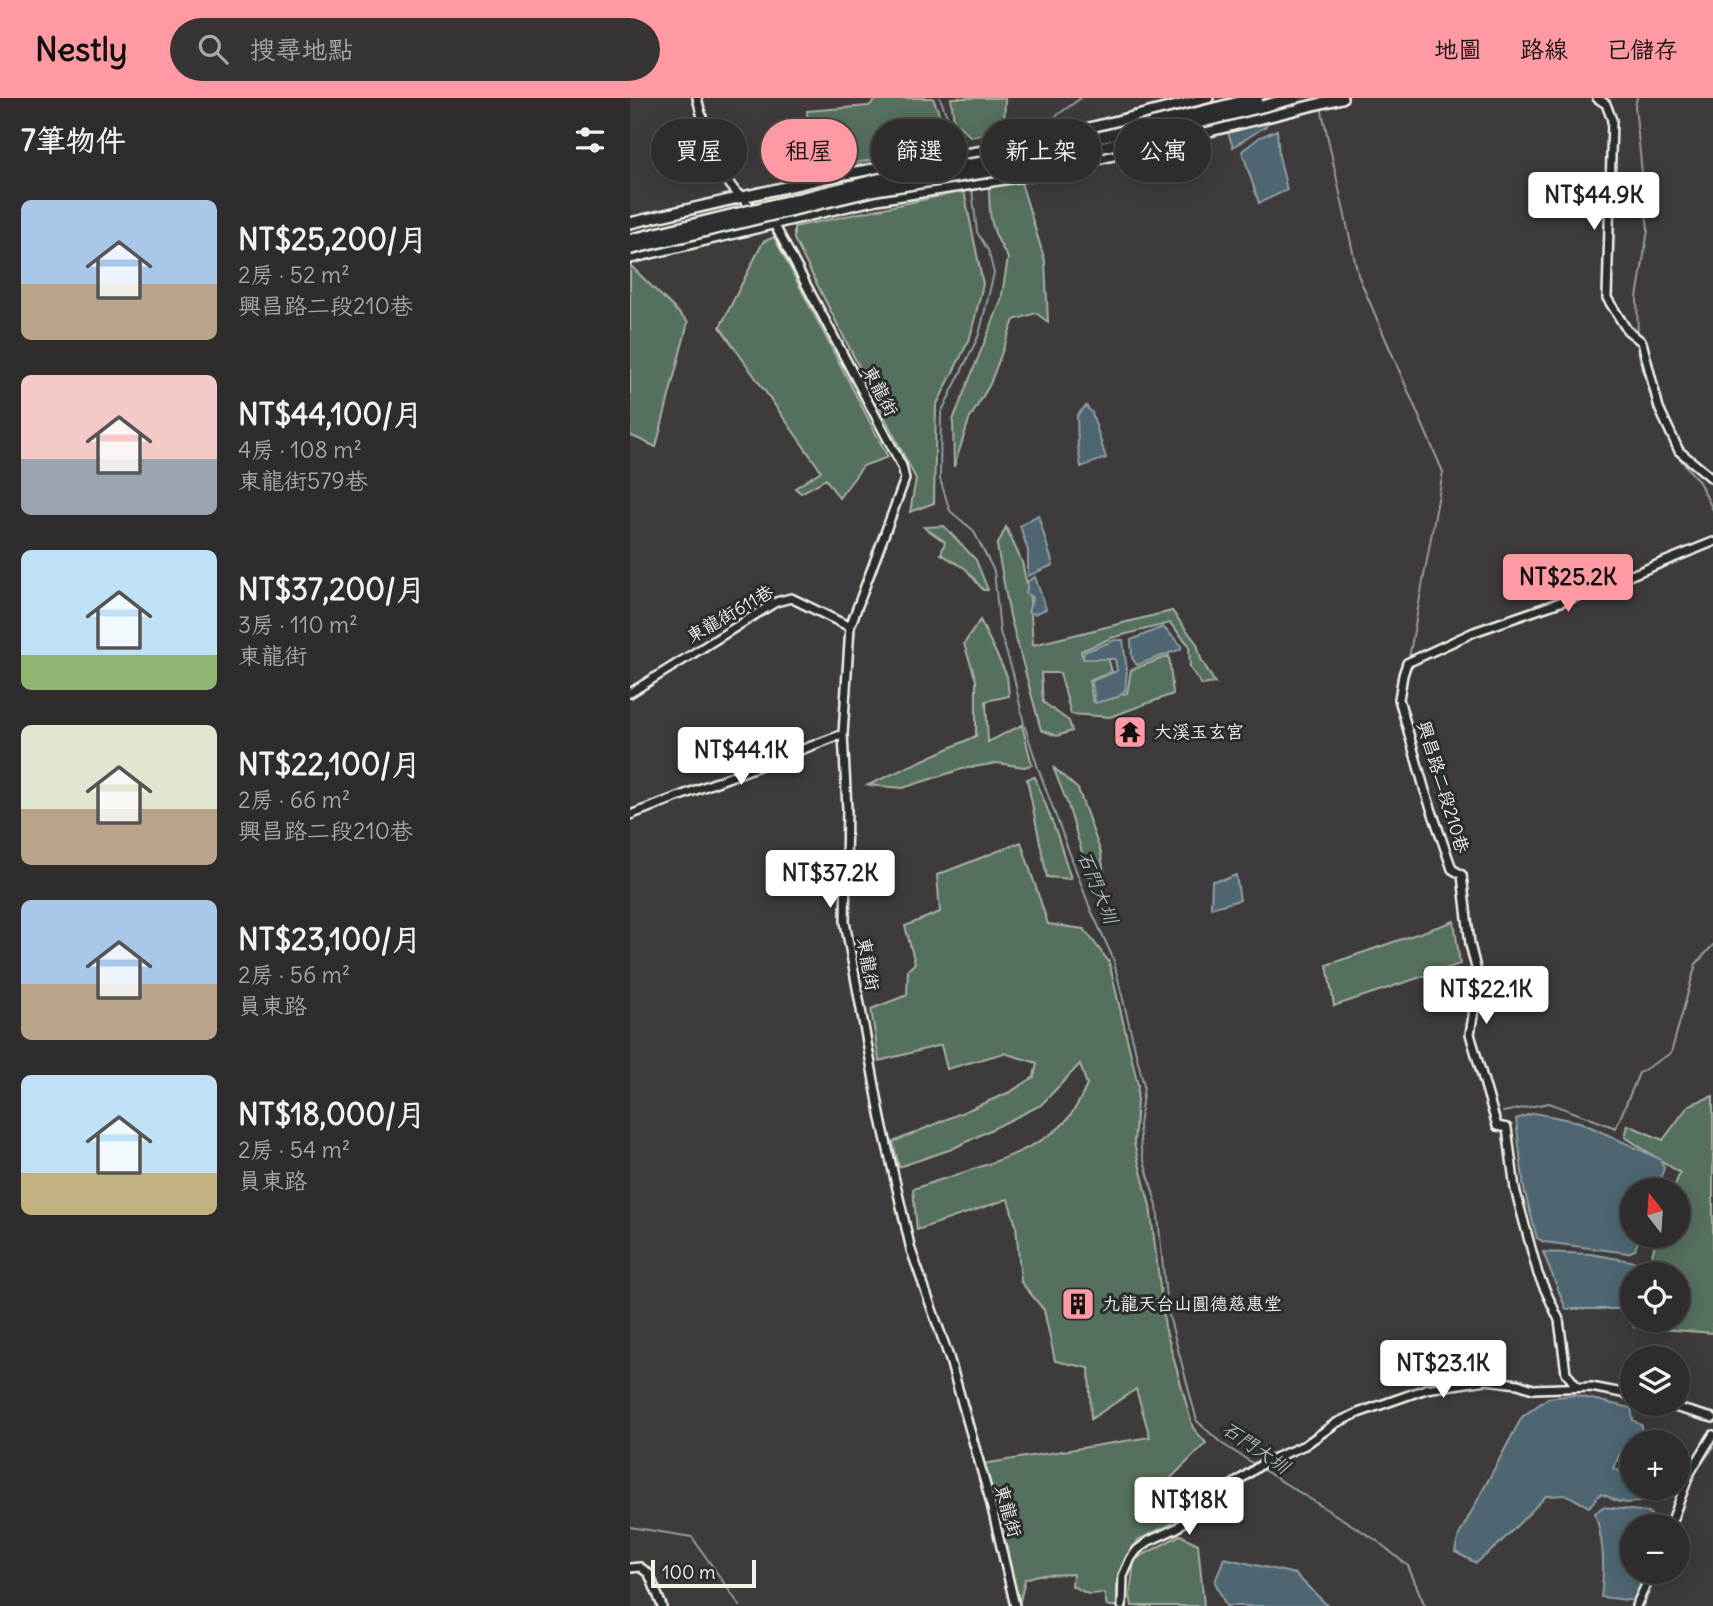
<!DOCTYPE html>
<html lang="zh-TW">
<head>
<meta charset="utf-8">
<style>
	:root { --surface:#2f2c2d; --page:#373435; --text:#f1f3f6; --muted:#a7a7aa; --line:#4a4849; --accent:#ff9aa2 }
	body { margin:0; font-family:Delius,"LXGW WenKai TC",sans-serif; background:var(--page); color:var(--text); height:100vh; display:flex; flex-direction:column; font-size:26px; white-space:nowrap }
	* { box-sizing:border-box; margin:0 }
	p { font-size:23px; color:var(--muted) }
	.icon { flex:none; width:38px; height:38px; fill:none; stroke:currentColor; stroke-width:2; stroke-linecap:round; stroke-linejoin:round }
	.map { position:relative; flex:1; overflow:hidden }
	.drawer { display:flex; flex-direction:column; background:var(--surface); width:630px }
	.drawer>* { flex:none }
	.guide { position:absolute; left:21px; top:21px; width:665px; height:63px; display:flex; gap:14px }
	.needle { width:46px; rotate:343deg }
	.fabs { position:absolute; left:990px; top:1080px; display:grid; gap:14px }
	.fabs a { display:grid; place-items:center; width:70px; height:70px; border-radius:50%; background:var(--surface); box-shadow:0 4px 18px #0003,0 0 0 2px var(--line); font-size:35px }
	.scale { position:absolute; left:21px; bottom:18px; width:105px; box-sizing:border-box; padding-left:7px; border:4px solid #f4f1e8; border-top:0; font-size:19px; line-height:24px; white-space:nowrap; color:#f4f1e8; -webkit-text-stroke:5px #2a2d2e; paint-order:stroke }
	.price { position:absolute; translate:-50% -60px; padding:0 16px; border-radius:7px; background:#fff; color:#222; font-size:23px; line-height:46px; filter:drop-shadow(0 2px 4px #0008) }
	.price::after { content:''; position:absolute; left:50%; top:42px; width:21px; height:16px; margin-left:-10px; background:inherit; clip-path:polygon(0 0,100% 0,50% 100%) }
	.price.current { background:var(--accent); color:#111 }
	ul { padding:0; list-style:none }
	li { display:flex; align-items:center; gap:21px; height:175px; padding:0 21px }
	li span { display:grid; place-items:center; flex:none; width:196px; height:140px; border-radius:10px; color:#555 }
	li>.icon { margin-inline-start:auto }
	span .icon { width:84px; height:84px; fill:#fffc; stroke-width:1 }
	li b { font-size:30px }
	h2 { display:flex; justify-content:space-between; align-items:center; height:84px; padding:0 21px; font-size:30px }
	.tag { padding:0 24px; border-radius:32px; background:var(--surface); box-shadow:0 4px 18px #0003,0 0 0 2px var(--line); font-size:24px; line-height:63px }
	.tag.current { background:var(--accent); color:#111 }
	header { display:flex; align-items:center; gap:42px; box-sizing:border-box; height:98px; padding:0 35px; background:var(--accent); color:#111 }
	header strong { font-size:33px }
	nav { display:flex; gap:38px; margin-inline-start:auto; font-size:24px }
	.search { width:490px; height:63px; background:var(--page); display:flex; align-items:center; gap:18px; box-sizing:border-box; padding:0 24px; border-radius:38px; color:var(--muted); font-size:26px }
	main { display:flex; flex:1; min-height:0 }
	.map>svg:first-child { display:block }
	.green { fill:#57705e; stroke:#a6b0a3; stroke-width:2 }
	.water { fill:#4e6672; stroke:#909ea1; stroke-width:2 }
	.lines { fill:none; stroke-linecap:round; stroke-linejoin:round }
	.stream { stroke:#909ea1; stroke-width:2 }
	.minor-casing { stroke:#f4f1e8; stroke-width:12 }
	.major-casing { stroke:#f4f1e8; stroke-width:14 }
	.minor { stroke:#2a2d2e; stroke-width:7 }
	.major { stroke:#2a2d2e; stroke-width:9 }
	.highway-bridge-casing { stroke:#f4f1e8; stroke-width:15; stroke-linecap:butt }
	.highway-bridge { stroke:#2a2d2e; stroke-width:10 }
	.labels { text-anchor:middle; stroke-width:6; stroke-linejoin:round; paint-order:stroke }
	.street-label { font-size:18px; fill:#f4f1e8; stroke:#2a2d2e }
	.poi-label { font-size:18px; fill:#f4f1e8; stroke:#2a2d2e; text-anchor:start }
	.water-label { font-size:19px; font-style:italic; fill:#b2b9b9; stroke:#2a2d2e }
</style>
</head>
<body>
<header>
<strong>Nestly</strong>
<div class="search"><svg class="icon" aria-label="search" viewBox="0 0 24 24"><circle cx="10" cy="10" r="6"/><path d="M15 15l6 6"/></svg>搜尋地點</div>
<nav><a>地圖</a><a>路線</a><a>已儲存</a></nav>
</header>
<main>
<section class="drawer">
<h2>7筆物件<svg class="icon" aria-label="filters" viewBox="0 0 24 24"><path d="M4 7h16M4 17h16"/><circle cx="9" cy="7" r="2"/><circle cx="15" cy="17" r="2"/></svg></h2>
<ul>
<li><span style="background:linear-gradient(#a9c7e8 60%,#b9a48a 0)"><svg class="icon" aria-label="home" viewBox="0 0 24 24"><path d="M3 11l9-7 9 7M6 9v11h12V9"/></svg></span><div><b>NT$25,200/月</b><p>2房 · 52 m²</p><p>興昌路二段210巷</p></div></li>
<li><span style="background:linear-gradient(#f6c9c9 60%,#9aa5b1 0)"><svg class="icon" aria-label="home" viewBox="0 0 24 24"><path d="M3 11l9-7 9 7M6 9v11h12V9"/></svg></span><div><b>NT$44,100/月</b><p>4房 · 108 m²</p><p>東龍街579巷</p></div></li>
<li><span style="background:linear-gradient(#bfe0f5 75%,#8fb573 0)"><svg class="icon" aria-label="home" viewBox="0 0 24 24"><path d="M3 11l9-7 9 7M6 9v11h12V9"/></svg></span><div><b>NT$37,200/月</b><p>3房 · 110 m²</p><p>東龍街</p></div></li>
<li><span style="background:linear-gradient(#dfe7d0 60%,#b9a48a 0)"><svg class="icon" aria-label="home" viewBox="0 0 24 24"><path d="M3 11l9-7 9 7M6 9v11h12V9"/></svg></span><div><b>NT$22,100/月</b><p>2房 · 66 m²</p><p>興昌路二段210巷</p></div></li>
<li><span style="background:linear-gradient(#a9c7e8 60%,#b9a48a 0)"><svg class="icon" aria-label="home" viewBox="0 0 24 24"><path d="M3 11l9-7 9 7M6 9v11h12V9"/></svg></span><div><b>NT$23,100/月</b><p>2房 · 56 m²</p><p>員東路</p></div></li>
<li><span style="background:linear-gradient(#bfe0f5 70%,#c2b280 0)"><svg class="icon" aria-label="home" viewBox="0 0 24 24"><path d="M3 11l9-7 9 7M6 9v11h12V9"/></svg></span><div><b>NT$18,000/月</b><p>2房 · 54 m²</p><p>員東路</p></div></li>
</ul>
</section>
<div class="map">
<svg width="1083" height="1508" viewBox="0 0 1083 1508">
	<rect width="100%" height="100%" fill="#3f3b3c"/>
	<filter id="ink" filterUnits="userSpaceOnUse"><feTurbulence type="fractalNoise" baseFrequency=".0143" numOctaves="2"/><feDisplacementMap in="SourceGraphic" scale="14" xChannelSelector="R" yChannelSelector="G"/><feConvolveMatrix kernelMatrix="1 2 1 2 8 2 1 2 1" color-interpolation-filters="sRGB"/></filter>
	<g filter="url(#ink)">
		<!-- green -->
		<path class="green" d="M248,0H303L322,47L167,76L179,48L177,13L239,8Z
			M321,0H375L374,32L341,39L324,23Z
			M390,81L415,163L418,224L406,215L384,222L360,286L339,322L324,369L323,322L371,203L378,160C361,133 359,120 359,89Z
			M334,93L353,186L340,240L306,308L304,405L280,414L286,381L164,141V129Z
			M144,139L258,359L233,368L209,400L196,381L171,395L165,390L191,373L90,229L133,144Z
			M0,167L58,224L26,349L0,337Z
			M314,428L346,462L358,492H353L336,471L311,456L315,444L294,429Z
			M376,429L392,464L400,501L403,547L542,513L567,546L571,561L585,585L572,587L560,570L559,547L540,525L481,540L451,553L452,558L478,560L482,574L459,583L463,603L497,595L501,572L539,558L543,596L480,619L441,616L430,575H411L413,604L439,623L442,633L427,638L411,632L380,518L367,448Z
			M350,522L377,578L379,598L356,603L358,644L392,627L402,667L394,669L367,665L332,671L273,690L238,687L346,638V582L334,546Z
			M423,669L448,691L471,755L474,776L459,778L438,707Z
			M405,679L427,736L441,781L417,779L397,681Z
			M391,744L418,826L454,831L479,864L508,987L504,1046L520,1108L535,1229L563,1330L576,1345L535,1386L533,1416L549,1422L508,1442L487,1482V1508H477L474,1495L458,1496L442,1488L443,1476L408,1477L395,1481L389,1508L352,1366L520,1339L506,1291L461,1321L459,1270L425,1263L414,1212L391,1184L386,1128L378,1101L287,1132L283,1091C327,1075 403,1058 435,1024C445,1013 451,1000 457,987L450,966L411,1007L322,1051L269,1069L263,1044L380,994L404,979L407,965L374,955L317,971L311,947L249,963L241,911L277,897L278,872L285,865L275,828L310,814L307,777Z
			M824,823L830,866L704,908L697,867Z
			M1083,998V1235L1004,1229L1007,1222H1048V1176H1017L1027,1138H1048V1092H1043L1050,1075L995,1039L998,1027L1033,1042L1059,1007Z
			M550,1437L568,1446L574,1508H502L500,1497L504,1462Z"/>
		<!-- water -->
		<path class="water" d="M636,24V28L603,49L597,32Z
			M647,32L649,58L657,92L629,105L612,53L630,39Z
			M456,308L462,315L476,360L451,369L448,349L447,317Z
			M408,417L423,467L398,478V453L390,428Z
			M405,479L416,511L405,516L398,514L403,499L396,495L398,483Z
			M533,529L551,547V551L507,567L502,560L501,542Z
			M485,542H493L497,573L495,592L488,599L465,605L462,583L487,573L485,561H453L454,554Z
			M606,777L610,802L581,810L582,783L596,781Z
			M904,1015L950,1024L1030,1061L1034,1070L1026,1092H1003V1138H1010L1005,1152L998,1155L914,1144L907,1140L894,1091L886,1021Z
			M913,1154L960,1156L1007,1164L1006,1176H1003V1200L987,1211H936Z
			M944,1297L1001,1310L1003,1322L1012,1328V1337L995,1347L983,1370L1003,1380V1390H1045C1032,1396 1005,1408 991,1404C983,1403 978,1397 970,1396L959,1409L937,1397L916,1398L867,1448L846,1465L825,1454L829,1437L892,1319L918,1300Z
			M973,1409L1019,1414L1026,1425L1025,1428H1003V1474H1014L1005,1503L971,1499C975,1470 974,1443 965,1415Z
			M594,1460L665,1476L698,1508H596L585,1484Z"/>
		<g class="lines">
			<!-- stream -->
			<path class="stream" d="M310,0L330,52
				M1007,0L1005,8L1018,132L1007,200L1008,238
				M691,9L728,177L813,374L779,560
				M419,23L451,0
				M342,91L347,134L358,152L364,175L349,237L311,315L310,381L320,413L343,432L364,473L370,534L383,575L394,626L408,670L460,810L483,860L514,988L509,1028L511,1052L527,1108L537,1210L567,1323L591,1345L627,1368
				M1008,243C1008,264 1016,283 1023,302
				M1036,333L1043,352L1069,384L1083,412
				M873,1014L919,1005L986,1030L1009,975L1041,955L1066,866L1083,847
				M632,1371L746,1442L778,1468L795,1508
				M1045,1428L1065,1375L1083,1350
				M0,1429L62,1439L110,1508
				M1013,1508L1028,1474"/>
			<defs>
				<path id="minor" d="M67,0C80,48 85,82 127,113
					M967,0L976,6L982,22L977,200L997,232L1012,244L1029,310L1049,353L1083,381
					M143,124L272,368L275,381L220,529L213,636L217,711L215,824L251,1021L281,1152L319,1259L360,1402L385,1508
					M0,595L146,504L161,500L220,529
					M0,717L213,636
					M947,1289L936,1275L929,1222L908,1176L885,1091L877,1030L867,1028L840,936L849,882L840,846L832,777L822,771L795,693L769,601L773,577L777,565L844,534L962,493L1083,444
					M1033,1306L1083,1320
					M1040,1428L1060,1375L1083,1337
					M0,1470L10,1469L19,1476L32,1508
					M492,1508L493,1478L501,1460L507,1452L519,1443L547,1430L565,1413L635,1364L675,1347L706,1325L728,1315L796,1291L856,1282L888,1286L903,1291L961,1289L1003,1297
					M1006,1508L1022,1474"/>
				<path id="major" d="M0,125L208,77L396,46L578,0
					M0,160L247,101L407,76L712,0"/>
			</defs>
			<!-- minor casing -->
			<use href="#minor" class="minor-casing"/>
			<!-- major casing -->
			<use href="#major" class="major-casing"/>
			<!-- minor -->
			<use href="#minor" class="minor"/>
			<!-- major -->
			<use href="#major" class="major"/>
			<defs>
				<path id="highway-bridge" d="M0,142L246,82L398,57L627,0
					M0,151L249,91L401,67L665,0"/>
			</defs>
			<!-- highway-bridge casing -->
			<use href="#highway-bridge" class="highway-bridge-casing"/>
			<!-- highway-bridge -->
			<use href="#highway-bridge" class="highway-bridge"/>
		</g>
	</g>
	<!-- icons -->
	<defs>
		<symbol id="temple-square" viewBox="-11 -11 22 22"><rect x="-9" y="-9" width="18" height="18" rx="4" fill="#ff9aa2" stroke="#2a2d2e"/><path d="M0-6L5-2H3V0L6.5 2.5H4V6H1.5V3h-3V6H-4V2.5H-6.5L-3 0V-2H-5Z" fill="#111"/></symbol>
		<symbol id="building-square" viewBox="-11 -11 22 22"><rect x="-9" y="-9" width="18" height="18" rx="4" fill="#ff9aa2" stroke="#2a2d2e"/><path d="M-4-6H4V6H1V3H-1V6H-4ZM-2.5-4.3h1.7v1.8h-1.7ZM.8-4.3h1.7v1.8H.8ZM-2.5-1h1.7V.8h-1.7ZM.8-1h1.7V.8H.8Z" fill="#111"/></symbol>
	</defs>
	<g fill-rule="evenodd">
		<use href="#temple-square" x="481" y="615" width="38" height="38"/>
		<use href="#building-square" x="429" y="1187" width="38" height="38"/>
	</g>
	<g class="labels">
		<!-- street labels -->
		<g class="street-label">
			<text transform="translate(250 293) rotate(62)" y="6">東龍街</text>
			<text transform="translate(100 516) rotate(-30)" y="6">東龍街611巷</text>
			<text transform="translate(813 689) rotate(73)" y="6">興昌路二段210巷</text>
			<text transform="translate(238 866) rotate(80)" y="6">東龍街</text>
			<text transform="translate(378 1413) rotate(74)" y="6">東龍街</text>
		</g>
		<!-- poi labels -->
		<g class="poi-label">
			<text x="524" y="640">大溪玉玄宮</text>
			<text x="472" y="1212">九龍天台山圓德慈惠堂</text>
		</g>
		<!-- water labels -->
		<g class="water-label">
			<text transform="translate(468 789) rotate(68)" y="7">石門大圳</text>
			<text transform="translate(626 1349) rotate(34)" y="7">石門大圳</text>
		</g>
	</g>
</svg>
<div class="fabs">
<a><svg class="needle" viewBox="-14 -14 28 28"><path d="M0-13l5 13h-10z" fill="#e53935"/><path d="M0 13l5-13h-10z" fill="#a7a7aa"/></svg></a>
<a><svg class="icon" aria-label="locate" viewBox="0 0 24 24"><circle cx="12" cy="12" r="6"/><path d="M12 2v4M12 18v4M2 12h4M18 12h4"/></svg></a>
<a><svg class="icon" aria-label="layers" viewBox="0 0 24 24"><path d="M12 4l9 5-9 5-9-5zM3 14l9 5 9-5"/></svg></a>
<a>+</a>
<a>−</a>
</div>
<div class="scale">100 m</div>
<b class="price" style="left:964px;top:134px">NT$44.9K</b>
<b class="price current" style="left:938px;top:516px">NT$25.2K</b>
<b class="price" style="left:111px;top:689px">NT$44.1K</b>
<b class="price" style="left:200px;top:812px">NT$37.2K</b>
<b class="price" style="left:856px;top:928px">NT$22.1K</b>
<b class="price" style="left:813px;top:1302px">NT$23.1K</b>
<b class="price" style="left:559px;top:1439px">NT$18K</b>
<div class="guide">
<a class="tag">買屋</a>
<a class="tag current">租屋</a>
<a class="tag">篩選</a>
<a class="tag">新上架</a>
<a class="tag">公寓</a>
</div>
</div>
</main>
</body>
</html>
